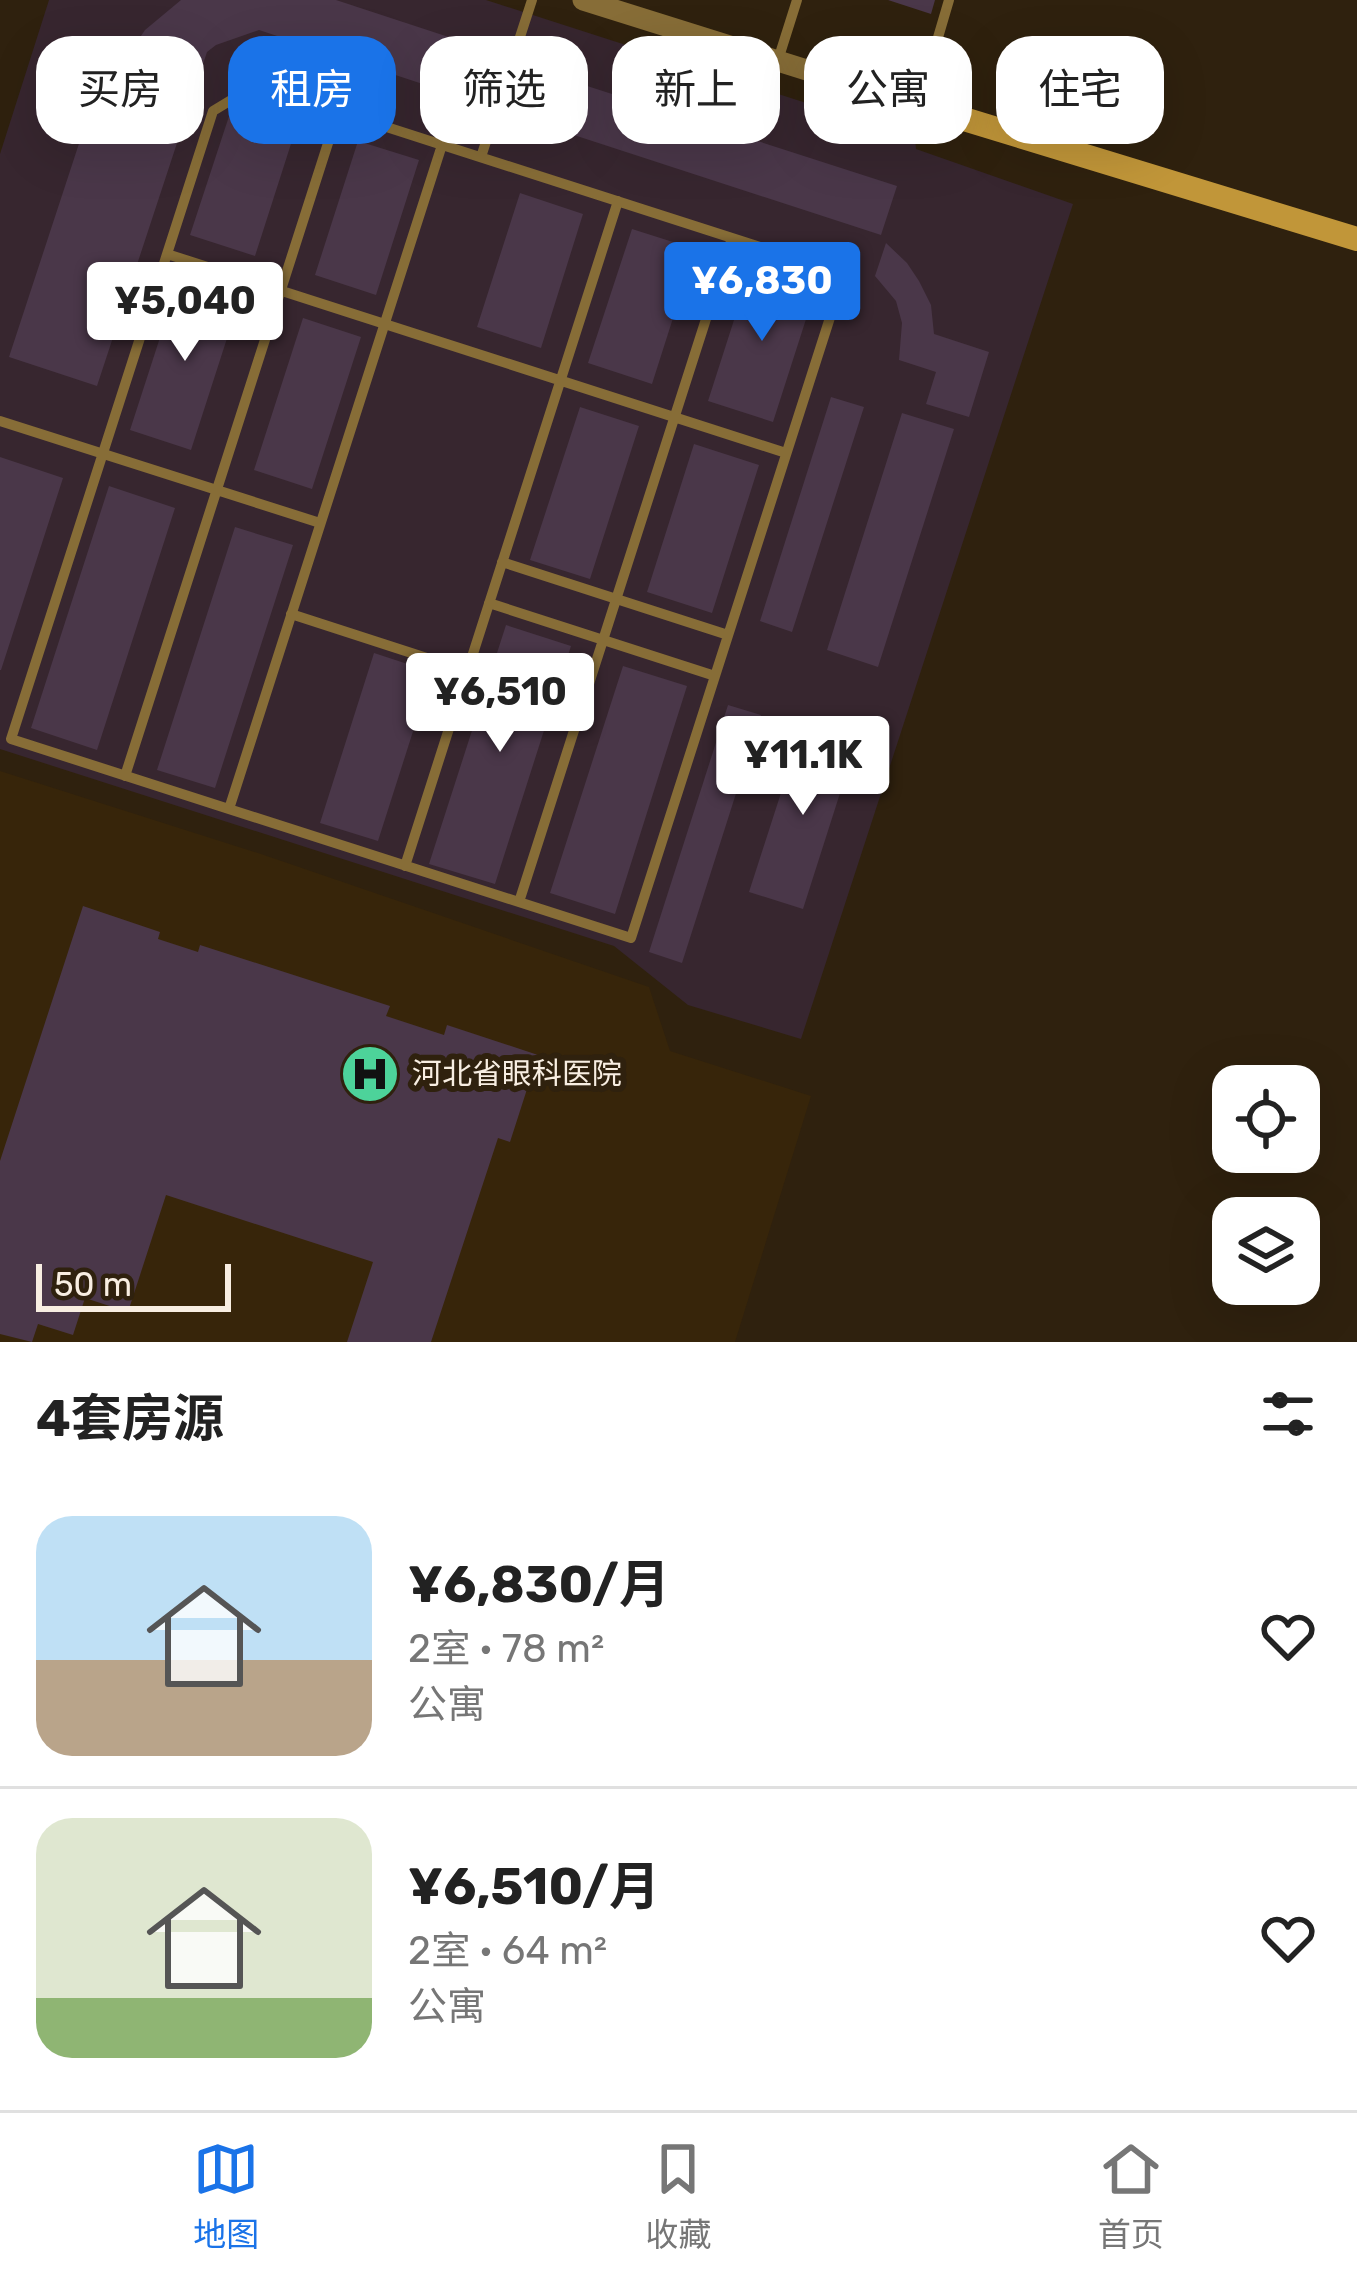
<!DOCTYPE html>
<html lang="zh">
<head>
<meta charset="utf-8">
<style>
	:root { --surface:#fff; --page:#f6f6f6; --text:#222; --muted:#767676; --line:#e0e0e0; --accent:#1a73e8 }
	body { margin:0; font-family:Rubik,"Noto Sans SC",sans-serif; background:var(--page); color:var(--text); height:100vh; display:flex; flex-direction:column; font-size:45px; white-space:nowrap }
	* { box-sizing:border-box; margin:0 }
	p { font-size:39px; color:var(--muted) }
	.icon { flex:none; width:66px; height:66px; fill:none; stroke:currentColor; stroke-width:2; stroke-linecap:round; stroke-linejoin:round }
	.map { position:relative; height:1342px; overflow:hidden }
	.details { display:flex; flex-direction:column; background:var(--surface); flex:1 }
	.details>* { flex:none }
	.guide { position:absolute; left:36px; top:36px; width:1287px; height:108px; display:flex; gap:24px }
	.tools { position:absolute; left:1212px; top:1065px; display:grid; gap:24px }
	.tools a { display:grid; place-items:center; width:108px; height:108px; border-radius:24px; background:var(--surface); box-shadow:0 12px 48px #0002; font-size:60px }
	.scale { position:absolute; left:36px; bottom:30px; width:195px; box-sizing:border-box; padding-left:12px; border:6px solid #f8eee2; border-top:0; font-size:33px; line-height:42px; white-space:nowrap; color:#f8eee2; -webkit-text-stroke:9px #2f210e; paint-order:stroke }
	.price { position:absolute; translate:-50% -102px; padding:0 27px; border-radius:12px; background:#fff; color:#222; font-size:39px; line-height:78px; filter:drop-shadow(0 3px 6px #0008) }
	.price::after { content:''; position:absolute; left:50%; top:72px; width:36px; height:27px; margin-left:-18px; background:inherit; clip-path:polygon(0 0,100% 0,50% 100%) }
	.price.active { background:var(--accent); color:#fff }
	ul { padding:0; list-style:none }
	li { display:flex; align-items:center; gap:36px; height:300px; padding:0 36px }
	li+li { border-top:3px solid var(--line) }
	li span { display:grid; place-items:center; flex:none; width:336px; height:240px; border-radius:36px; color:#555 }
	li>.icon { margin-inline-start:auto }
	span .icon { width:144px; height:144px; fill:#fffc; stroke-width:1 }
	li b { font-size:51px }
	h2 { display:flex; justify-content:space-between; align-items:center; height:144px; padding:0 36px; font-size:51px }
	.pill { padding:0 42px; border-radius:36px; background:var(--surface); box-shadow:0 12px 48px #0002; font-size:42px; line-height:108px }
	.pill.active { background:var(--accent); color:#fff }
	.tabs { display:flex; justify-content:space-around; align-items:center; height:168px; border-top:3px solid var(--line); background:var(--surface); font-size:33px; color:var(--muted) }
	.tabs a { display:grid; justify-items:center; gap:6px }
	.tabs .active { color:var(--accent) }
	.map>svg:first-child { display:block }
	.commercial { fill:#37262f }
	.built { fill:#37250a }
	.building { fill:#4a3749 }
	.lines { fill:none; stroke-linecap:round; stroke-linejoin:round }
	.lane { stroke:#876d37; stroke-width:10 }
	.street { stroke:#876d37; stroke-width:21 }
	.secondary { stroke:#c19639; stroke-width:24 }
	.labels { text-anchor:middle; stroke-width:12; stroke-linejoin:round; paint-order:stroke }
	.poi-label { font-size:30px; fill:#f8eee2; stroke:#2f210e; text-anchor:start }
</style>
</head>
<body>
<div class="map">
<svg width="1357" height="1342" viewBox="0 0 1357 1342">
	<rect width="100%" height="100%" fill="#2f210e"/>
	<!-- commercial -->
	<path class="commercial" d="M49,0H486L915,138L916,149L1073,204L801,1039L688,1005L614,946L0,749V154Z"/>
	<!-- built -->
	<path class="built" d="M0,771L261,854L649,987L670,1051L811,1096L735,1342H0Z"/>
	<!-- building -->
	<path class="building" d="M181,0H336L473,45L456,95L259,30L216,45L207,52L97,386L9,357L110,49L128,55L145,30Z
		M888,0H935L931,14Z
		M550,74L897,186L881,235L534,122Z
		M234,101L298,122L255,256L190,235Z
		M358,141L419,160L376,295L315,275Z
		M520,193L583,214L541,348L477,327Z
		M632,229L695,249L652,384L588,363Z
		M886,243L907,263L919,281L931,305L934,334L989,352L969,417L926,404L936,372L899,360L902,323L896,301L875,276Z
		M751,267L816,288L773,422L708,401Z
		M179,279L240,298L191,450L130,430Z
		M303,318L361,337L312,489L254,470Z
		M831,397L864,407L792,632L760,621Z
		M580,407L639,426L590,579L530,560Z
		M902,413L954,429L878,667L827,650Z
		M694,444L759,465L712,613L647,592Z
		M0,457L63,478L1,670H0Z
		M109,486L175,508L97,750L31,728Z
		M235,527L293,545L215,788L157,770Z
		M506,625L571,646L495,884L429,864Z
		M374,653L432,672L378,841L320,823Z
		M623,666L687,686L615,914L550,893Z
		M728,705L761,715L682,963L649,952Z
		M819,728L857,740L803,909L749,892L800,734L816,739Z
		M83,906L160,932L158,939L198,952L200,945L390,1006L386,1016L444,1035L447,1025L538,1055L510,1142L498,1138L431,1342H347L373,1262L166,1195L128,1312L85,1298L73,1335L38,1324L32,1342L0,1334V1161Z"/>
	<g class="lines">
		<!-- lane -->
		<path class="lane" d="M778,60L797,0
			M256,85L844,274L631,938L11,739L213,111Z
			M919,102L949,0
			M481,157L532,0
			M167,254L786,453
			M0,421L320,523
			M502,562L728,635
			M489,603L715,676
			M291,614L467,671
			M125,776L338,112
			M229,809L442,145
			M405,866L618,201
			M519,902L732,238"/>
		<!-- street -->
		<path class="street" d="M583,0L918,105"/>
		<!-- secondary -->
		<path class="secondary" d="M918,105L1357,239"/>
	</g>
	<!-- icons -->
	<defs>
		<symbol id="hospital-disc" viewBox="-11 -11 22 22"><circle r="9.5" fill="#4dd39a" stroke="#2f210e"/><path d="M-5-5h3v3.5h4V-5h3V5h-3V1.5h-4V5h-3Z" fill="#111"/></symbol>
	</defs>
	<g fill-rule="evenodd">
		<use href="#hospital-disc" x="337" y="1041" width="66" height="66"/>
	</g>
	<g class="labels">
		<!-- poi labels -->
		<g class="poi-label">
			<text x="412" y="1084">河北省眼科医院</text>
		</g>
	</g>
</svg>
<div class="tools">
<a><svg class="icon" aria-label="locate" viewBox="0 0 24 24"><circle cx="12" cy="12" r="6"/><path d="M12 2v4M12 18v4M2 12h4M18 12h4"/></svg></a>
<a><svg class="icon" aria-label="layers" viewBox="0 0 24 24"><path d="M12 4l9 5-9 5-9-5zM3 14l9 5 9-5"/></svg></a>
</div>
<div class="scale">50 m</div>
<b class="price active" style="left:762px;top:344px">¥6,830</b>
<b class="price" style="left:185px;top:364px">¥5,040</b>
<b class="price" style="left:500px;top:755px">¥6,510</b>
<b class="price" style="left:803px;top:818px">¥11.1K</b>
<div class="guide">
<a class="pill">买房</a>
<a class="pill active">租房</a>
<a class="pill">筛选</a>
<a class="pill">新上</a>
<a class="pill">公寓</a>
<a class="pill">住宅</a>
</div>
</div>
<section class="details">
<h2>4套房源<svg class="icon" aria-label="filters" viewBox="0 0 24 24"><path d="M4 7h16M4 17h16"/><circle cx="9" cy="7" r="2"/><circle cx="15" cy="17" r="2"/></svg></h2>
<ul>
<li><span style="background:linear-gradient(#bfe0f5 60%,#b9a48a 0)"><svg class="icon" aria-label="home" viewBox="0 0 24 24"><path d="M3 11l9-7 9 7M6 9v11h12V9"/></svg></span><div><b>¥6,830/月</b><p>2室 · 78 m²</p><p>公寓</p></div><svg class="icon" aria-label="heart" viewBox="0 0 24 24"><path d="M12 20l-8-8c-3-5 5-10 8-4 3-6 11-1 8 4z"/></svg></li>
<li><span style="background:linear-gradient(#dfe7d0 75%,#8fb573 0)"><svg class="icon" aria-label="home" viewBox="0 0 24 24"><path d="M3 11l9-7 9 7M6 9v11h12V9"/></svg></span><div><b>¥6,510/月</b><p>2室 · 64 m²</p><p>公寓</p></div><svg class="icon" aria-label="heart" viewBox="0 0 24 24"><path d="M12 20l-8-8c-3-5 5-10 8-4 3-6 11-1 8 4z"/></svg></li>
</ul>
</section>
<nav class="tabs">
<a class="active"><svg class="icon" aria-label="map" viewBox="0 0 24 24"><path d="M3 6l6-2 6 2 6-2v14l-6 2-6-2-6 2zM9 4v14M15 6v14"/></svg>地图</a>
<a><svg class="icon" aria-label="saved" viewBox="0 0 24 24"><path d="M7 4h10v16l-5-4-5 4z"/></svg>收藏</a>
<a><svg class="icon" aria-label="home" viewBox="0 0 24 24"><path d="M3 11l9-7 9 7M6 9v11h12V9"/></svg>首页</a>
</nav>
</body>
</html>
